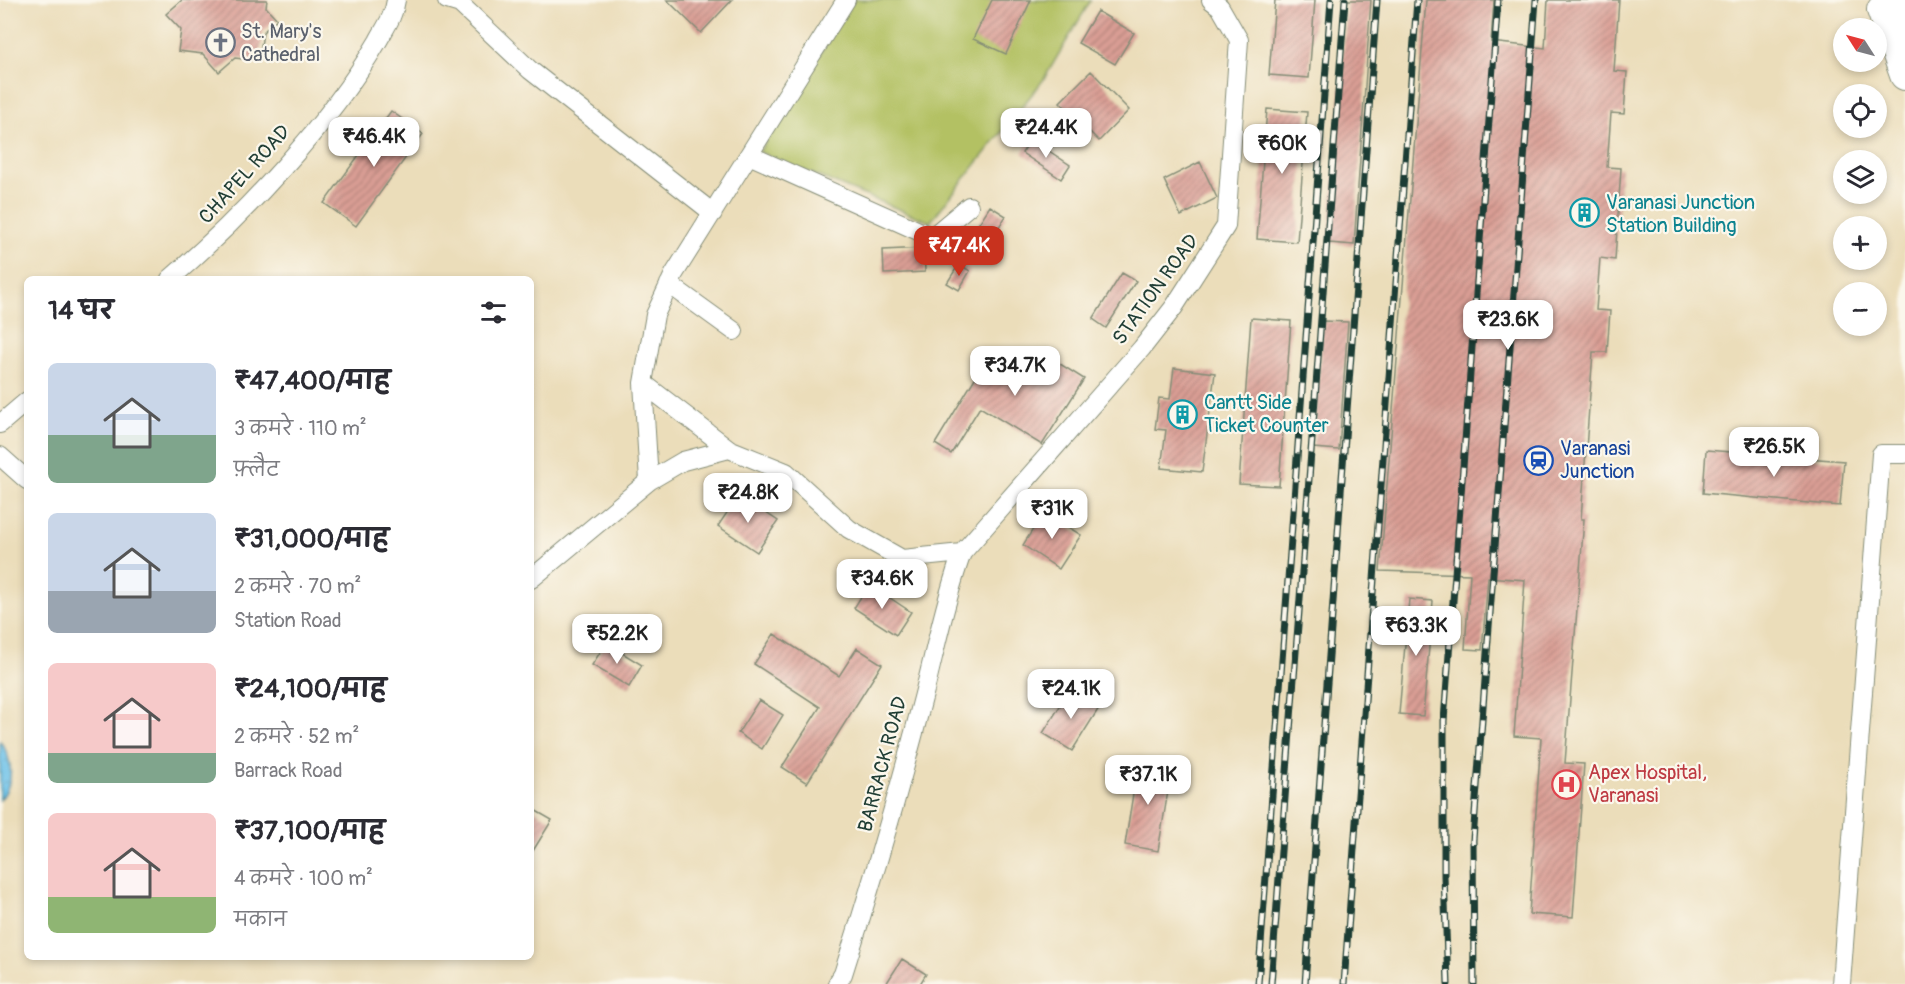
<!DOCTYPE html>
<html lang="hi">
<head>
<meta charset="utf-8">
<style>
	:root { --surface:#fff; --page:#f7f7f7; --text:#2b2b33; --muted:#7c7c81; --accent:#c8321e }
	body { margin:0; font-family:Pangolin,"Playpen Sans Deva",sans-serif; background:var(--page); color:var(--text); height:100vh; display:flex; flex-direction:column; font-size:22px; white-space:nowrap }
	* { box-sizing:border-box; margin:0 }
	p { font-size:20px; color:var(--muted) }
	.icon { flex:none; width:33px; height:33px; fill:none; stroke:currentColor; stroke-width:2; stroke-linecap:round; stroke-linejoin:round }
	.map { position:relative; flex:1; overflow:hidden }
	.sheet { position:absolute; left:24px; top:276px; width:510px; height:684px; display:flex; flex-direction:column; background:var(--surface); border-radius:9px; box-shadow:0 3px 9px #0003 }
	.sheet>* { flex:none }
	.needle { width:39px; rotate:306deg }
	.fabs { position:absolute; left:1833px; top:18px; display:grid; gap:12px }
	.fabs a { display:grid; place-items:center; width:54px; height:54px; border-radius:50%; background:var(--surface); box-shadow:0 3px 9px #0003; font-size:30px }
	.price { position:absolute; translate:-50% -51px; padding:0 14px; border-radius:12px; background:#fff; color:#222; font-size:20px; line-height:39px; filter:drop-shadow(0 2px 3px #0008) }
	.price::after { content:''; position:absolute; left:50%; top:36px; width:18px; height:14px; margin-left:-9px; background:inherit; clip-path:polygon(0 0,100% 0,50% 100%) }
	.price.on { background:var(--accent); color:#fff }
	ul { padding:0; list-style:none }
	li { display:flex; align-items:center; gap:18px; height:150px; padding:0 24px }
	li span { display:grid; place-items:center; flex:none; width:168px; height:120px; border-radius:9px; color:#555 }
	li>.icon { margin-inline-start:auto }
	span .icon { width:72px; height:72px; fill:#fffc; stroke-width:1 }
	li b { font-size:26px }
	h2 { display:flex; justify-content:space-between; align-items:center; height:72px; padding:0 24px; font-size:26px }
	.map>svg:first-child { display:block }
	.pitch { fill:#b3c164; stroke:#697f4c; stroke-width:1.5 }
	.water { fill:url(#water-ripples); stroke:#467f8e; stroke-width:1.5 }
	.building { fill:url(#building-hatch) }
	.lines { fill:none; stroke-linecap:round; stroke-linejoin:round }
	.minor-casing { stroke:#858d77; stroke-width:20 }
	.primary-casing { stroke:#858d77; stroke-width:32 }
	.trunk-casing { stroke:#858d77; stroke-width:34 }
	.minor { stroke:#fff; stroke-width:18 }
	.primary { stroke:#fff; stroke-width:30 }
	.trunk { stroke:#fff; stroke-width:32 }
	.rail-casing { stroke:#1f3d34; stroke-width:7 }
	.rail { stroke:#fbf7ec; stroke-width:4.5; stroke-dasharray:14; stroke-linecap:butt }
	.labels { text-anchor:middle; stroke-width:4.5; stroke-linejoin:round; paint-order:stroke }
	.worship-label { font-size:20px; fill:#5b616d; stroke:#fbf7ec; text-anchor:start }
	.street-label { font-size:20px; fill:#1f3d34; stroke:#fbf7ec }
	.culture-label { font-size:20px; fill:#0d838f; stroke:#fbf7ec; text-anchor:start }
	.transit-label { font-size:20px; fill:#164399; stroke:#fbf7ec; text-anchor:start }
	.health-label { font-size:20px; fill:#be3a42; stroke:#fbf7ec; text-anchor:start }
</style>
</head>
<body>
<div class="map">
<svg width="1905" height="984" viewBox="0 0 1905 984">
	<defs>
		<pattern id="water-ripples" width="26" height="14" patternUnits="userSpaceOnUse" patternTransform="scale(1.5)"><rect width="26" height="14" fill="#6cc1e9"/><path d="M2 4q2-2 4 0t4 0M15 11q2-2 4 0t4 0" fill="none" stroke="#589ebe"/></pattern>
		<pattern id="building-hatch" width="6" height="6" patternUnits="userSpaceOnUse" patternTransform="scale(1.5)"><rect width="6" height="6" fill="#da9e94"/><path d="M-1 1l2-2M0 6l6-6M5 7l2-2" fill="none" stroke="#b0827a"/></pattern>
	</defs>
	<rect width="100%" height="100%" fill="#fbf7ec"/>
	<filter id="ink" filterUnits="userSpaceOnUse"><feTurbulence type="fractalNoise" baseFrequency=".0167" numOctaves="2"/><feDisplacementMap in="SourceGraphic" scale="12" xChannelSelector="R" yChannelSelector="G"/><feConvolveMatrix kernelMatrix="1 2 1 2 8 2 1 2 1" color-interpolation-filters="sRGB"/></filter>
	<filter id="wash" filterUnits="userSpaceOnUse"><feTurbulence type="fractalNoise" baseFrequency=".008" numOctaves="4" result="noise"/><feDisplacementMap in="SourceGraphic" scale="24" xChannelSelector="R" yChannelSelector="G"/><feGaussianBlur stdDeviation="1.35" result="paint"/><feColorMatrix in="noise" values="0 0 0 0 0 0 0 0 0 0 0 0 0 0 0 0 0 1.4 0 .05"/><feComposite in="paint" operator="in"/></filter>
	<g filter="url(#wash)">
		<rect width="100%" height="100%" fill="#ebddba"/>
		<!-- pitch -->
		<path class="pitch" d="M853,0H1091L1044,79L930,222L759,152Z"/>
		<!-- water -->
		<path class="water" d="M0,741C13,759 15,782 0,800Z"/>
		<g id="blocks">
			<!-- building -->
			<path class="building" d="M182,0H267L266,7L277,19L263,32L259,61L235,58L219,72L203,54L178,51L181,30L166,14Z
				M667,0H732L701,33Z
				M992,0H1031L1006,54L973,39Z
				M1275,0H1315L1309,78L1269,75Z
				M1347,0H1371L1354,245L1329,243Z
				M1426,0H1494L1491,42L1545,48L1548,0H1619L1614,71L1627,72L1624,114L1611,113L1607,167L1621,168L1615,260L1600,258L1596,310L1610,311L1607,352H1593L1581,519H1584L1565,763L1584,764L1573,917L1529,914L1541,738L1514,736L1525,580L1488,577L1482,650L1465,649L1470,574L1380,571Z
				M1097,11L1134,33L1115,64L1078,43Z
				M1091,71L1129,110L1099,141L1060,102Z
				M1267,109L1307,112L1297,242L1257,239Z
				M391,111L423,134L356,226L324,203Z
				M1031,139L1070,165L1061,179L1022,153Z
				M1200,162L1217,198L1181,216L1164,180Z
				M990,206L1006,216L988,244L972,234Z
				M924,248L925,272L884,274L883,250Z
				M959,264L970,271L959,290L947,283Z
				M1122,273L1136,281L1106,328L1093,319Z
				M1251,318L1291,321L1279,486L1239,484Z
				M1323,321L1348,322L1339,450L1313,448Z
				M992,350L1026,370L1038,350L1084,379L1042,445L980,407L951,454L935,444Z
				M1174,368L1215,373L1202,472L1161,468L1166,430L1155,429L1159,398L1170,399Z
				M1706,450L1844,461L1840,506L1703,493Z
				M739,495L778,521L757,552L718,526Z
				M1044,512L1081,535L1059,569L1023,545Z
				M869,584L911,612L896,635L854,608Z
				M1409,599L1433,601L1423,716L1399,714Z
				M774,634L839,676L857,648L882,664L807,783L782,767L820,707L754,664Z
				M606,643L642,665L629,687L592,665Z
				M1070,690L1099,708L1072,751L1043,733Z
				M759,700L783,715L762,749L738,733Z
				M1138,762L1172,767L1158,851L1125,845Z
				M531,808L552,820L531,854Z
				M902,959L926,974L920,984H886Z"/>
		</g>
	</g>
	<g filter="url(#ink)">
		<use href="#blocks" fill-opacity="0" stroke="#858d77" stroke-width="1.5"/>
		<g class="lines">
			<defs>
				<path id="minor" d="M447,0L460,4L530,70L713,213
					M749,155L932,237L969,206
					M170,279C244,215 328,126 378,41C385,28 394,16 396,0
					M669,284L734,331
					M643,383L729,449
					M0,424L27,401
					M0,456L27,480
					M649,481L643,383L655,315L674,274L846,0
					M531,579L649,481L683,461L729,449L786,472L849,529L902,559L962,553
					M837,984L843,974C873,881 900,788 924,694C936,647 945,600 962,553L1142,348L1174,307L1226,226L1239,40L1220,7L1211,0
					M1841,984L1881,454H1905"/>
				<path id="primary" d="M1882,10L1905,75"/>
				<path id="trunk" d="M1893,0L1905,36"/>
			</defs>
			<!-- minor casing -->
			<use href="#minor" class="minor-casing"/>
			<!-- primary casing -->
			<use href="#primary" class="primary-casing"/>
			<!-- trunk casing -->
			<use href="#trunk" class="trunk-casing"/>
			<!-- minor -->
			<use href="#minor" class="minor"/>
			<!-- primary -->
			<use href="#primary" class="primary"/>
			<!-- trunk -->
			<use href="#trunk" class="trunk"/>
			<defs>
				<path id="rail" d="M1258,984L1331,0
					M1271,984L1345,0
					M1305,984L1377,0
					M1344,984L1417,0
					M1448,984L1444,876V721L1498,0
					M1474,984L1473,840L1536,0"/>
			</defs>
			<!-- rail casing -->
			<use href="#rail" class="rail-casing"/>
			<!-- rail -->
			<use href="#rail" class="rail"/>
		</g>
	</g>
	<!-- icons -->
	<defs>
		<symbol id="church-ring" viewBox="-11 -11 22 22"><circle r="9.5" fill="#fbf7ec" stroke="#6b7280" stroke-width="1.5"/><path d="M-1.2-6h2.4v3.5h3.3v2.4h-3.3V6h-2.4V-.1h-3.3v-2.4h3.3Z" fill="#6b7280"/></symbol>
		<symbol id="building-ring" viewBox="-11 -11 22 22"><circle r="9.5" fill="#fbf7ec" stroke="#0f9aa8" stroke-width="1.5"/><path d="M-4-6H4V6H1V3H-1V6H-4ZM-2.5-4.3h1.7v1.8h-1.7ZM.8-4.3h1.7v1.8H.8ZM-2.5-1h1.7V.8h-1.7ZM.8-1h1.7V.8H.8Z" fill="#0f9aa8"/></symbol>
		<symbol id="station-ring" viewBox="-11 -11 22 22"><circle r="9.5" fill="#fbf7ec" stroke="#1a4fb4" stroke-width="1.5"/><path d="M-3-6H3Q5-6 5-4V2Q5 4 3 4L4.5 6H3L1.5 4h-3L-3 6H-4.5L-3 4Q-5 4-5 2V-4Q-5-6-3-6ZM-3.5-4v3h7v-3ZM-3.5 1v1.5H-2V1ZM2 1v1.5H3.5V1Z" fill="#1a4fb4"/></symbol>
		<symbol id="hospital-ring" viewBox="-11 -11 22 22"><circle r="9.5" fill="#fbf7ec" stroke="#e0444e" stroke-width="1.5"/><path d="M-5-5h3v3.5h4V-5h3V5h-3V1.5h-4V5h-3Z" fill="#e0444e"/></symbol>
	</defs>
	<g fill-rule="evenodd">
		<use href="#church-ring" x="204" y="26" width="33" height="33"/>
		<use href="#building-ring" x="1568" y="196" width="33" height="33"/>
		<use href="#building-ring" x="1166" y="398" width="33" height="33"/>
		<use href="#station-ring" x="1522" y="444" width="33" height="33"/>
		<use href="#hospital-ring" x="1550" y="768" width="33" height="33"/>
	</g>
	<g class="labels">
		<!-- worship labels -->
		<g class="worship-label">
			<text x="241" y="38">St. Mary's<tspan x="241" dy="23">Cathedral</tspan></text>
		</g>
		<!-- street labels -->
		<g class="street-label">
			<text transform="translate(244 174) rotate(-48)" y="7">CHAPEL ROAD</text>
			<text transform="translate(1155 289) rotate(-54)" y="7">STATION ROAD</text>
			<text transform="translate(882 764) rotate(-75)" y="7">BARRACK ROAD</text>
		</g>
		<!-- culture labels -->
		<g class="culture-label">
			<text x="1606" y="209">Varanasi Junction<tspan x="1606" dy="23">Station Building</tspan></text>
			<text x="1204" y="409">Cantt Side<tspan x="1204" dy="23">Ticket Counter</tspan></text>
		</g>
		<!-- transit labels -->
		<g class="transit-label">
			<text x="1560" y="455">Varanasi<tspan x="1560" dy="23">Junction</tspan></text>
		</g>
		<!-- health labels -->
		<g class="health-label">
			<text x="1588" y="779">Apex Hospital,<tspan x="1588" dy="23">Varanasi</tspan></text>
		</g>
	</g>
</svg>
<div class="fabs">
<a><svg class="needle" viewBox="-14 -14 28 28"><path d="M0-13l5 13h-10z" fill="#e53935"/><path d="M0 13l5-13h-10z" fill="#7c7c81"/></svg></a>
<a><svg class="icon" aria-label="locate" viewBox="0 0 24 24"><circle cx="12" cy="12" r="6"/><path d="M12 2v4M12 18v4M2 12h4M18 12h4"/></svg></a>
<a><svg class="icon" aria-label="layers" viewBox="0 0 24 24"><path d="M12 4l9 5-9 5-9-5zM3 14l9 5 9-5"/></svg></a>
<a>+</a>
<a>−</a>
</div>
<b class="price" style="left:1046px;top:159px">₹24.4K</b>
<b class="price" style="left:374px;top:168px">₹46.4K</b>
<b class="price" style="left:1282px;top:175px">₹60K</b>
<b class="price on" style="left:959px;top:277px">₹47.4K</b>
<b class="price" style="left:1508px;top:351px">₹23.6K</b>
<b class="price" style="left:1015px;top:397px">₹34.7K</b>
<b class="price" style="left:1774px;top:478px">₹26.5K</b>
<b class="price" style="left:748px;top:524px">₹24.8K</b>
<b class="price" style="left:1052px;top:540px">₹31K</b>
<b class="price" style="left:882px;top:610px">₹34.6K</b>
<b class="price" style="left:1416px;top:657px">₹63.3K</b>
<b class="price" style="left:617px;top:665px">₹52.2K</b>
<b class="price" style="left:1071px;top:720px">₹24.1K</b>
<b class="price" style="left:1148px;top:806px">₹37.1K</b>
<section class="sheet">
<h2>14 घर<svg class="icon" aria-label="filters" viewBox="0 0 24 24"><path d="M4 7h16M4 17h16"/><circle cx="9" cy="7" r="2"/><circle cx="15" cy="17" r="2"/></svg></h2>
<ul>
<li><span style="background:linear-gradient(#c9d6e8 60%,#7fa58c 0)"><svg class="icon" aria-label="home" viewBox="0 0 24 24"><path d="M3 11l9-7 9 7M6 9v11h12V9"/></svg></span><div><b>₹47,400/माह</b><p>3 कमरे · 110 m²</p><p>फ़्लैट</p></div></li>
<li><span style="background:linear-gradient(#c9d6e8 65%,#9aa5b1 0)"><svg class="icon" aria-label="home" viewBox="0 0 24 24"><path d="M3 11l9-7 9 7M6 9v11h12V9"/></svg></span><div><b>₹31,000/माह</b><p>2 कमरे · 70 m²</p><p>Station Road</p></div></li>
<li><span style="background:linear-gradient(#f6c9c9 75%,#7fa58c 0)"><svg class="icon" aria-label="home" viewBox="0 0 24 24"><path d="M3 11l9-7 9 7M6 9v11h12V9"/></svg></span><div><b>₹24,100/माह</b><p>2 कमरे · 52 m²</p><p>Barrack Road</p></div></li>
<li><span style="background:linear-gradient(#f6c9c9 70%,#8fb573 0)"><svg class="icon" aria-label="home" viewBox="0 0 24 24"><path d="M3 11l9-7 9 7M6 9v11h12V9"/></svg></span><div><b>₹37,100/माह</b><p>4 कमरे · 100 m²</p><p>मकान</p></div></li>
</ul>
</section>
</div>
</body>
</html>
